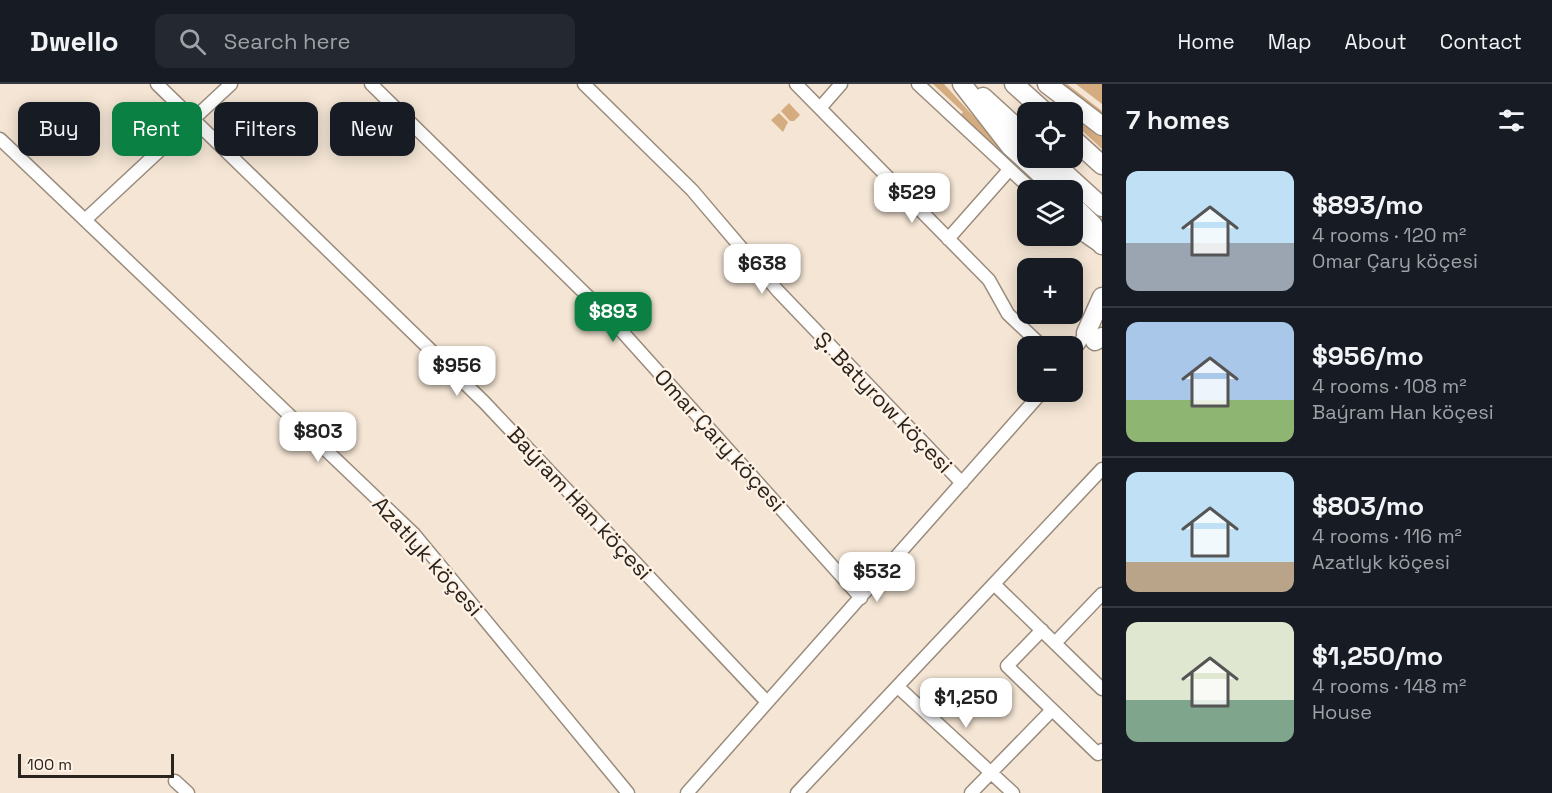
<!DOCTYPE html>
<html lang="en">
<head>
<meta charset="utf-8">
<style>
	:root { --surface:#171b24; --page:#242831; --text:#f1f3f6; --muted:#9ea1a6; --line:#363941; --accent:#0b8043 }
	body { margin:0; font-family:"Space Grotesk",sans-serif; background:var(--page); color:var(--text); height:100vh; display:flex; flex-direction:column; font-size:22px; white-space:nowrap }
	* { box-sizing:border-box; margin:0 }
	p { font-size:20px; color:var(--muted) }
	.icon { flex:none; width:33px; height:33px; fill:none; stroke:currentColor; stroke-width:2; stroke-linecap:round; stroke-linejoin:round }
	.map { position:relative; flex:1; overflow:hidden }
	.drawer { display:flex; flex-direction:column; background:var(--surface); width:450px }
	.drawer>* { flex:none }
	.banner { position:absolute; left:18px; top:18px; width:570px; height:54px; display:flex; gap:12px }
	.controls { position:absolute; left:1017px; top:18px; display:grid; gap:12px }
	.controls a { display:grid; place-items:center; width:66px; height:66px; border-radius:12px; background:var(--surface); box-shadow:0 3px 15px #0003; font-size:30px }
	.scale { position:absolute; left:18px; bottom:15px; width:156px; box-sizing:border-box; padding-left:6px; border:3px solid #2a241e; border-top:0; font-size:16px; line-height:21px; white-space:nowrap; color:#2a241e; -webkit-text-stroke:4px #fff2e5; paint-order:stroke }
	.price { position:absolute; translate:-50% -51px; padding:0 14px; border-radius:12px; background:#fff; color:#222; font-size:20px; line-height:39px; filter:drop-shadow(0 2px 3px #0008) }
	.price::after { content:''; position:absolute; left:50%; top:36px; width:18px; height:14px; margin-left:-9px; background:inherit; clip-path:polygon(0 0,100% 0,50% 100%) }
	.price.selected { background:var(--accent); color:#fff }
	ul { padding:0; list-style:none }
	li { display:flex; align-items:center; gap:18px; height:150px; padding:0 24px }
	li+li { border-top:2px solid var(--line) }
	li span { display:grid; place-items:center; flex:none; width:168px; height:120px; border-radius:12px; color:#555 }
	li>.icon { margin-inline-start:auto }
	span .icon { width:72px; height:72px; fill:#fffc; stroke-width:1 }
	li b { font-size:26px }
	h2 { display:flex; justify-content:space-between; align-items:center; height:72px; padding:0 24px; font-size:26px }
	.pill { padding:0 21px; border-radius:12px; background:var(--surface); box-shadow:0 3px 15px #0003; font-size:21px; line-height:54px }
	.pill.selected { background:var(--accent); color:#fff }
	header { display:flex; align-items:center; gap:36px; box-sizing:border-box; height:84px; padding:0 30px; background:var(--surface); border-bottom:2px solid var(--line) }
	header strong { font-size:28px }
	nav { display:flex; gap:33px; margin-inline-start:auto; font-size:21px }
	.search { width:420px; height:54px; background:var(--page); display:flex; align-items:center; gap:15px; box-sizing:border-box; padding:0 21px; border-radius:12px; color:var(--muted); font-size:22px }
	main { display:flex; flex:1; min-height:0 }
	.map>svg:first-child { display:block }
	.green { fill:#d5ac7f }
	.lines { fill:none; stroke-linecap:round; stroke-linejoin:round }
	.minor-casing { stroke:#9a8c7d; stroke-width:15 }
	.highway-casing { stroke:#9a8c7d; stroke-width:21 }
	.minor { stroke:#fff; stroke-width:12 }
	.highway { stroke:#fff; stroke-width:18 }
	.labels { text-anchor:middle; stroke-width:5; stroke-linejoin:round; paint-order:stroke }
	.street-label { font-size:22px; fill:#2a241e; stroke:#fff2e5 }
</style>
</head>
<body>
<header>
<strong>Dwello</strong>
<div class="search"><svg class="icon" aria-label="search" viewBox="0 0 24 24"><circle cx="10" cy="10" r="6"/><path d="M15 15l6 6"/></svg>Search here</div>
<nav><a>Home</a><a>Map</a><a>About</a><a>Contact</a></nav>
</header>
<main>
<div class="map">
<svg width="1102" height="709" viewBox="0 0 1102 709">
	<rect width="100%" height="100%" fill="#f4e5d4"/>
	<!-- green -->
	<path class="green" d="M933,0H944L1007,69L1047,106H1041L960,32L963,28Z
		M1061,0H1067L1102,27V32Z
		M1076,0H1102V20Z
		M789,19L800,31L794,37H790L781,27Z
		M1065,22L1102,50V65L1073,38L1072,28L1060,27Z
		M779,29L788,38L783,48L771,36Z"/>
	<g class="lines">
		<defs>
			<path id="minor" d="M157,0L484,318L766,617
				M371,0L609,233L861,514
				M584,0L692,106L778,207L962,399
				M796,0L989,196L1008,230L1042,262
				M918,0L1032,106
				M820,24L841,0
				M0,55L414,450L628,709
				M86,135L231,0
				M1072,143L1101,163
				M948,155L1009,86
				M1072,269L1091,243
				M995,501L1102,605
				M1042,546L1007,582L1098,670L1102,666
				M1055,559L1102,510
				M898,603L1013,709
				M175,697L188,709
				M687,709L1042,308
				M797,709L1102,385
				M971,709L1052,626"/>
			<path id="highway" d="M962,0L1010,62L1058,106
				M1014,0L1045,28
				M1047,0L1102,42
				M983,13L1028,54
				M1072,54L1102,81
				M1048,74L1102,123
				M1072,120L1093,141L1102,161
				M1086,249L1102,213
				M1095,257L1102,253"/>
		</defs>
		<!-- minor casing -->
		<use href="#minor" class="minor-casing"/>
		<!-- highway casing -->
		<use href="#highway" class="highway-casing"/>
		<!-- minor -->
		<use href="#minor" class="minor"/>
		<!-- highway -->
		<use href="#highway" class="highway"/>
	</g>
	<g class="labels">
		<!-- street labels -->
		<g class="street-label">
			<text transform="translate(884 318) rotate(46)" y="8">Ş. Batyrow köçesi</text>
			<text transform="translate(720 356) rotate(48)" y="8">Omar Çary köçesi</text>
			<text transform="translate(580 419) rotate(47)" y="8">Baýram Han köçesi</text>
			<text transform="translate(428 472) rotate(48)" y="8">Azatlyk köçesi</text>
		</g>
	</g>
</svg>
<div class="controls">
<a><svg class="icon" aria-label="locate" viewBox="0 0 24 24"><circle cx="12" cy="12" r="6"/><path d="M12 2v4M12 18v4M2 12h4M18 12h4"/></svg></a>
<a><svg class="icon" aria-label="layers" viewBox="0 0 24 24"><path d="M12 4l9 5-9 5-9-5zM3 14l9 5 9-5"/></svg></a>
<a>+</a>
<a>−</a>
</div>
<div class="scale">100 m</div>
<b class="price" style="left:912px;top:140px">$529</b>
<b class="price" style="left:762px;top:211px">$638</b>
<b class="price selected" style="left:613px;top:259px">$893</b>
<b class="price" style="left:457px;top:313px">$956</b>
<b class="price" style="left:318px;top:379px">$803</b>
<b class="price" style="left:877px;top:519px">$532</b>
<b class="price" style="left:966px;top:645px">$1,250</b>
<div class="banner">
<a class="pill">Buy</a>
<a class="pill selected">Rent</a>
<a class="pill">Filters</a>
<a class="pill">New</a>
</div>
</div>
<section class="drawer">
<h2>7 homes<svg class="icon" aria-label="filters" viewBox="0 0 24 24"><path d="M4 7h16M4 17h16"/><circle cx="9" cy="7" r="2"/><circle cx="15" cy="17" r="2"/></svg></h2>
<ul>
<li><span style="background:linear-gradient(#bfe0f5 60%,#9aa5b1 0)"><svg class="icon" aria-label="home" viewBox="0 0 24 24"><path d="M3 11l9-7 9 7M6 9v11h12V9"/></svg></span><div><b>$893/mo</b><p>4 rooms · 120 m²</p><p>Omar Çary köçesi</p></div></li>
<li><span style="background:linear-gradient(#a9c7e8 65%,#8fb573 0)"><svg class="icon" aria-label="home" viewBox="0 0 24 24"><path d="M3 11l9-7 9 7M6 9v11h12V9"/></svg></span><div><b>$956/mo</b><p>4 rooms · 108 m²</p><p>Baýram Han köçesi</p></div></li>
<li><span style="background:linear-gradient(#bfe0f5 75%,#b9a48a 0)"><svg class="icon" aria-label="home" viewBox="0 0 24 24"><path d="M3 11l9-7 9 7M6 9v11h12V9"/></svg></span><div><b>$803/mo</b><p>4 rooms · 116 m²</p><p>Azatlyk köçesi</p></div></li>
<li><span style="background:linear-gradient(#dfe7d0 65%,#7fa58c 0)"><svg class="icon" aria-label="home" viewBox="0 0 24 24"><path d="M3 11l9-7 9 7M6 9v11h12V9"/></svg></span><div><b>$1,250/mo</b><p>4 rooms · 148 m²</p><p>House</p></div></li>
</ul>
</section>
</main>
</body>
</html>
